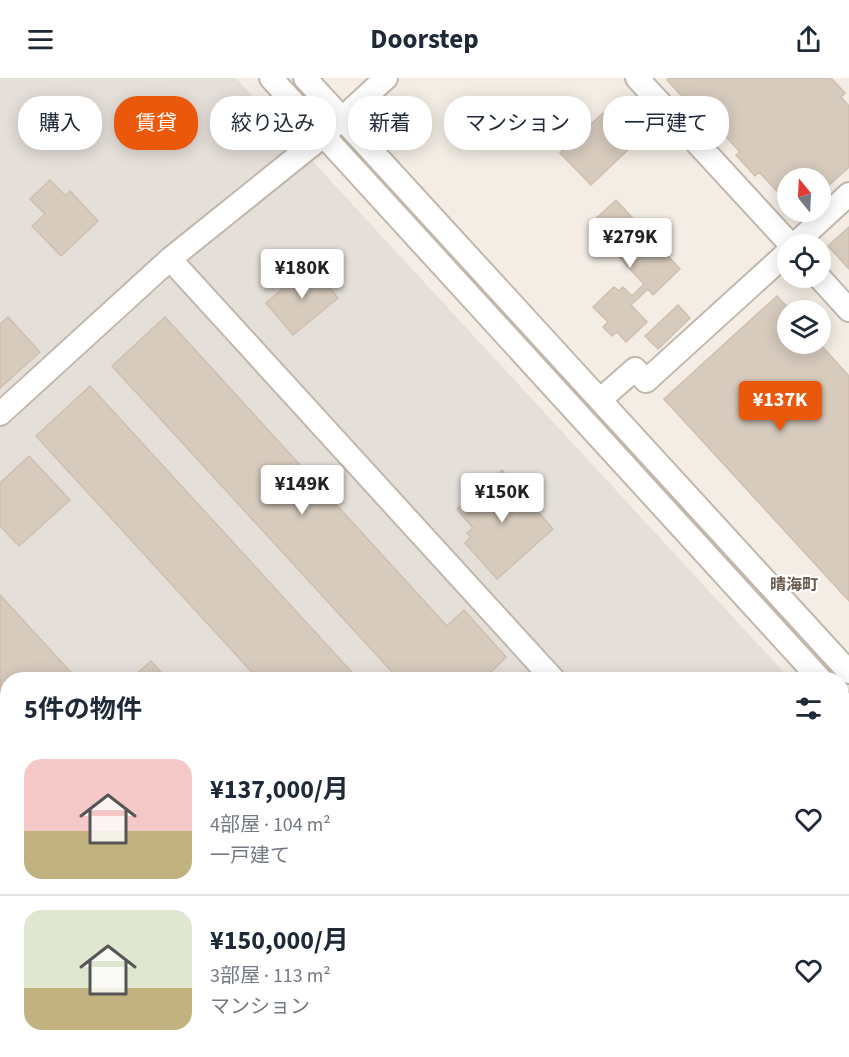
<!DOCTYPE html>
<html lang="ja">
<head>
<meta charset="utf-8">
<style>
	:root { --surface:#fff; --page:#f6f6f7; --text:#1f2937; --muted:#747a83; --line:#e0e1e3; --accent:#ea580c }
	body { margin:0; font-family:"Source Sans 3","Noto Sans JP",sans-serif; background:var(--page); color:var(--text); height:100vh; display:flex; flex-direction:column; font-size:22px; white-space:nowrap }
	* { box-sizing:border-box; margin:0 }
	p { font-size:20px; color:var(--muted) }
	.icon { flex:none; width:33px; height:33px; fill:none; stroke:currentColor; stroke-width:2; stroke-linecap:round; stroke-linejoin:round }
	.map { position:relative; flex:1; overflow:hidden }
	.drawer { position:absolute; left:0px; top:594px; width:849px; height:386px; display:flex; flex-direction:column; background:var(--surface); border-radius:24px 24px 0 0; box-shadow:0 3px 15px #0003 }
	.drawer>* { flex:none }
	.banner { position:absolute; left:18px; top:18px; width:813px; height:54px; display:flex; gap:12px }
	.needle { width:39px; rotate:342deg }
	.controls { position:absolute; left:777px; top:90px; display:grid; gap:12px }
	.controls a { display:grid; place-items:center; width:54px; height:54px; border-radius:50%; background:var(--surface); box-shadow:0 3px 15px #0003; font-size:30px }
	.price { position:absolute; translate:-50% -51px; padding:0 14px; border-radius:6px; background:#fff; color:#222; font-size:20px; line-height:39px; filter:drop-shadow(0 2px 3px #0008) }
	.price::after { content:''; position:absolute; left:50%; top:36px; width:18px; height:14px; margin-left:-9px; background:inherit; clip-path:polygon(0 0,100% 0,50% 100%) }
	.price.on { background:var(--accent); color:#fff }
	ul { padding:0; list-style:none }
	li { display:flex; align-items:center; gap:18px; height:150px; padding:0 24px }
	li+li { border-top:2px solid var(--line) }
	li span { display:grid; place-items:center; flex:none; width:168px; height:120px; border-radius:18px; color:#555 }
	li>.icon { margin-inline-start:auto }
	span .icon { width:72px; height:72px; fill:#fffc; stroke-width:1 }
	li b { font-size:26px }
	h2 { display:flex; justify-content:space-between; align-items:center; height:72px; padding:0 24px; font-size:26px }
	.tag { padding:0 21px; border-radius:24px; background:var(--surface); box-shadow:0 3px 15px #0003; font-size:21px; line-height:54px }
	.tag.on { background:var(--accent); color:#fff }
	header { display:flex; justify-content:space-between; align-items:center; height:78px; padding:0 24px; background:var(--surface); font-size:27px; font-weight:700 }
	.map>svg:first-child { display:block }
	.industrial { fill:#e5dfda }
	.building { fill:#d7cbbd; stroke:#cfbfae; stroke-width:1.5 }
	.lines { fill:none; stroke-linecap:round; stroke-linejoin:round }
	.minor-casing { stroke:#c1b7ab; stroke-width:26 }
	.minor { stroke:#fff; stroke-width:22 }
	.labels { text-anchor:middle; stroke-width:4.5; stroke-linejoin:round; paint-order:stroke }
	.neighbourhood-label { font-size:16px; font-weight:bold; fill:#685a4c; stroke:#fff }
</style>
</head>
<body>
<header><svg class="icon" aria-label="menu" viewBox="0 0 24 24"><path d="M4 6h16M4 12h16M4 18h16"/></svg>Doorstep<svg class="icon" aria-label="share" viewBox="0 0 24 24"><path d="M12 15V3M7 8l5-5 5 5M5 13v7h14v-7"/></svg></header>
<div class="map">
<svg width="849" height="979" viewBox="0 0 849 979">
	<rect width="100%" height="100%" fill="#f3ede5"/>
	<!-- industrial -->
	<path class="industrial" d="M0,0H236L790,601L8,602V972H842V657L849,665V979H0Z"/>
	<!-- building -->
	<path class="building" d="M670,0H831L845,15L841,19L849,28V89L820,115V100H788V125L759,94L755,98L736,77L740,74L691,20L687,24L667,2Z
		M603,35L633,67L591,107L560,75Z
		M50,102L66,118L70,113L98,143L61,178L32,148L45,136L30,121Z
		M616,122L680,191L653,217L648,211L631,227L647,244L626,264L617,254L612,258L603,249L608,244L593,229L614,209L619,213L623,209L632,218L644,206L589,147Z
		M849,149V191L828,168Z
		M310,187L338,220L293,257L266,225Z
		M777,218L790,232H788V266H820L849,298V523L664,321Z
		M678,227L690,240L658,271L645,258Z
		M8,239L40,274L0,310V246Z
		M165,239L447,548L464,532L506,579L491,594L498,602H386L393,595L112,288Z
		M90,308L359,602H259L36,358Z
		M29,378L70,422L19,468L0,448V405Z
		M502,392L553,451L497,501L465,465L471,459L467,455L473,450L457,431Z
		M0,517L78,602H8V624L0,616Z
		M151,583L168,602H132L131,601Z
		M0,660L8,668V771L0,763Z
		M192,972H287L293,979H198Z
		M326,972H417L424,979H332Z
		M463,972H523L529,979H464L460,975Z
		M542,972H700L707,979H548Z
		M739,972H836L843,979H745Z"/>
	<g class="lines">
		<defs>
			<path id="minor" d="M271,0L821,602
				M305,0L849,594
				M637,0L790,166
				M795,166L849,116
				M170,181L554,602
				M820,200L849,232
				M600,322L635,291L646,303L788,174
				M0,336L170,181L323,58L386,0
				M842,624L849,633
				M0,846L8,855
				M842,915L849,923
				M115,972L121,979"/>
		</defs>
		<!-- minor casing -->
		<use href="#minor" class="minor-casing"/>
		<!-- minor -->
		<use href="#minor" class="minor"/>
	</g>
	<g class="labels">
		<!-- neighbourhood labels -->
		<g class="neighbourhood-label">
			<text x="794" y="512">晴海町</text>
		</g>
	</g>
</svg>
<div class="controls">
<a><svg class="needle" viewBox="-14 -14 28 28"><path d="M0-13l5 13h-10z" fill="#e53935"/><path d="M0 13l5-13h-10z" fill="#747a83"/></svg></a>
<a><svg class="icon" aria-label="locate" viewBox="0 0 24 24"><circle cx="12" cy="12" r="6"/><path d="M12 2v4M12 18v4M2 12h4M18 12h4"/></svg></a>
<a><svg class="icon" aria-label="layers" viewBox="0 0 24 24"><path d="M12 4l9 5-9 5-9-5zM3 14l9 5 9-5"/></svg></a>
</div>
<b class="price" style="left:630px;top:191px">¥279K</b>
<b class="price" style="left:302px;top:222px">¥180K</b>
<b class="price on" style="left:780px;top:354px">¥137K</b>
<b class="price" style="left:302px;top:438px">¥149K</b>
<b class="price" style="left:502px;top:446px">¥150K</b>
<div class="banner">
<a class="tag">購入</a>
<a class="tag on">賃貸</a>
<a class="tag">絞り込み</a>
<a class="tag">新着</a>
<a class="tag">マンション</a>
<a class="tag">一戸建て</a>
</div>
<section class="drawer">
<h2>5件の物件<svg class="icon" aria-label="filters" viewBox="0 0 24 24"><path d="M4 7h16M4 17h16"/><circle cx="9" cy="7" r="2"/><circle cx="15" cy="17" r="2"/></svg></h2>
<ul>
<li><span style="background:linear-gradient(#f6c9c9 60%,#c2b280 0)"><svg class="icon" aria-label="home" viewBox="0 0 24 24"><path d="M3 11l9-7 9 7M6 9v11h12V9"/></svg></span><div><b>¥137,000/月</b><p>4部屋 · 104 m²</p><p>一戸建て</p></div><svg class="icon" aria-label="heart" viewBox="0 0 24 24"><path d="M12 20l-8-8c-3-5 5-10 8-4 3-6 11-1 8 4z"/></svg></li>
<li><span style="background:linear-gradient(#dfe7d0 65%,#c2b280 0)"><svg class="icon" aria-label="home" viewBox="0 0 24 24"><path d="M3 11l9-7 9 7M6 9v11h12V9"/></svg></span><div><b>¥150,000/月</b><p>3部屋 · 113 m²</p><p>マンション</p></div><svg class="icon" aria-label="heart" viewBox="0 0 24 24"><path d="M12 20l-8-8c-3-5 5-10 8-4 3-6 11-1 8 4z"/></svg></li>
</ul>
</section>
</div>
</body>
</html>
